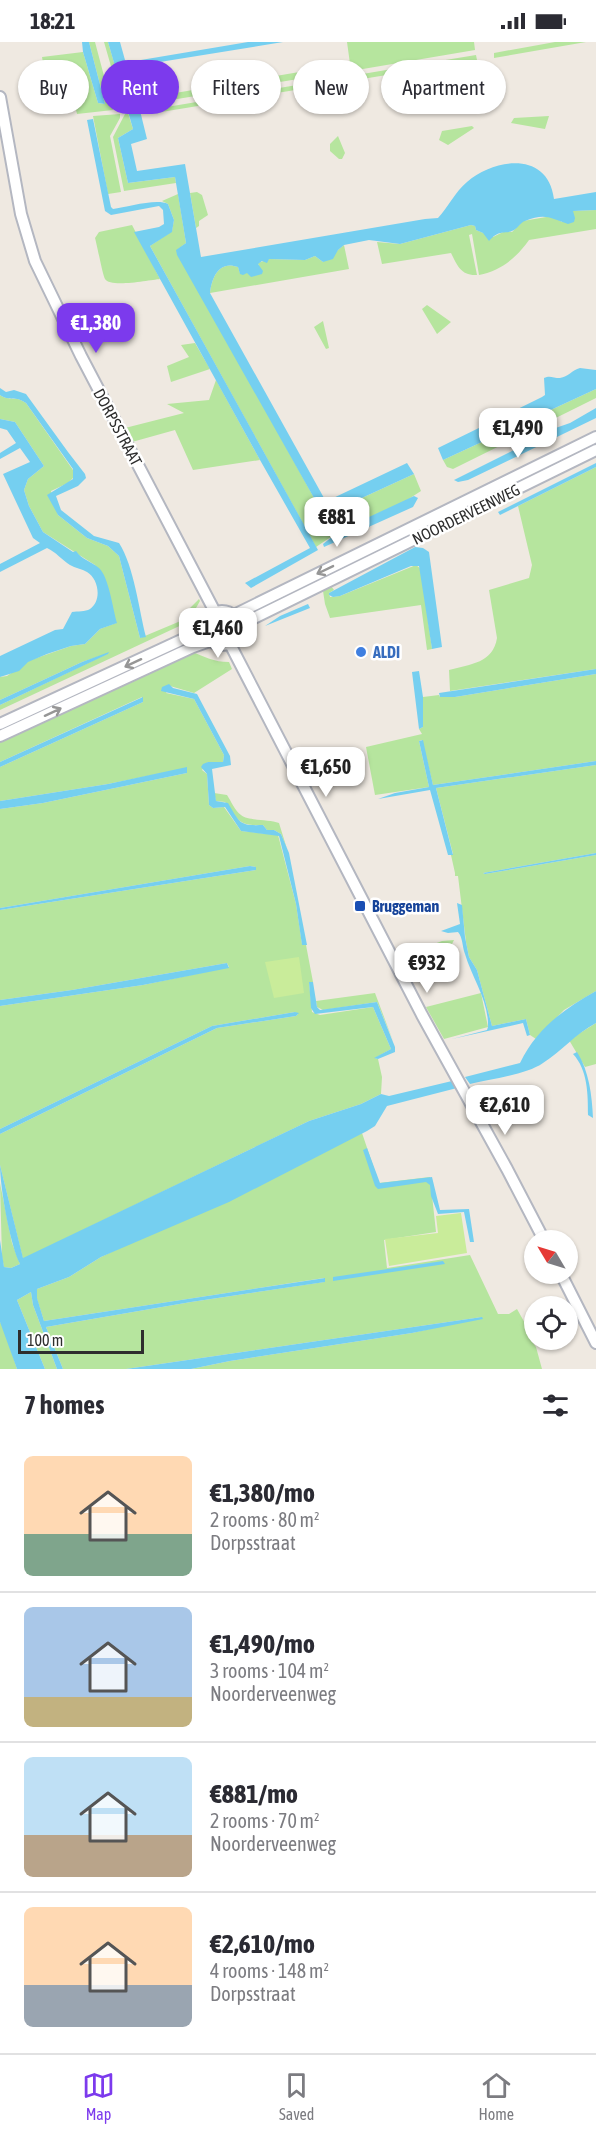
<!DOCTYPE html>
<html lang="en">
<head>
<meta charset="utf-8">
<style>
	:root { --surface:#fff; --page:#f7f7f7; --text:#2b2b33; --muted:#7c7c81; --line:#e1e1e2; --accent:#7c3aed }
	body { margin:0; font-family:"Asap Condensed",sans-serif; background:var(--page); color:var(--text); height:100vh; display:flex; flex-direction:column; font-size:22px; white-space:nowrap }
	* { box-sizing:border-box; margin:0 }
	p { font-size:20px; color:var(--muted) }
	.icon { flex:none; width:33px; height:33px; fill:none; stroke:currentColor; stroke-width:2; stroke-linecap:round; stroke-linejoin:round }
	.map { position:relative; height:1327px; overflow:hidden }
	.sheet { display:flex; flex-direction:column; background:var(--surface); flex:1 }
	.sheet>* { flex:none }
	.hud { position:absolute; left:18px; top:18px; width:561px; height:54px; display:flex; gap:12px }
	.needle { width:39px; rotate:308deg }
	.buttons { position:absolute; left:524px; top:1188px; display:grid; gap:12px }
	.buttons a { display:grid; place-items:center; width:54px; height:54px; border-radius:50%; background:var(--surface); box-shadow:0 2px 4px #0004; font-size:30px }
	.scale { position:absolute; left:18px; bottom:15px; width:126px; box-sizing:border-box; padding-left:6px; border:3px solid #2e2e2e; border-top:0; font-size:16px; line-height:21px; white-space:nowrap; color:#2e2e2e; -webkit-text-stroke:4px #fff; paint-order:stroke }
	.price { position:absolute; translate:-50% -51px; padding:0 14px; border-radius:12px; background:#fff; color:#222; font-size:20px; line-height:39px; filter:drop-shadow(0 2px 3px #0008) }
	.price::after { content:''; position:absolute; left:50%; top:36px; width:18px; height:14px; margin-left:-9px; background:inherit; clip-path:polygon(0 0,100% 0,50% 100%) }
	.price.on { background:var(--accent); color:#fff }
	ul { padding:0; list-style:none }
	li { display:flex; align-items:center; gap:18px; height:150px; padding:0 24px }
	li+li { border-top:2px solid var(--line) }
	li span { display:grid; place-items:center; flex:none; width:168px; height:120px; border-radius:9px; color:#555 }
	li>.icon { margin-inline-start:auto }
	span .icon { width:72px; height:72px; fill:#fffc; stroke-width:1 }
	li b { font-size:26px }
	h2 { display:flex; justify-content:space-between; align-items:center; height:72px; padding:0 24px; font-size:26px }
	.chip { padding:0 21px; border-radius:27px; background:var(--surface); box-shadow:0 2px 4px #0004; font-size:21px; line-height:54px }
	.chip.on { background:var(--accent); color:#fff }
	.status { display:flex; justify-content:space-between; align-items:center; height:42px; padding:0 30px; background:var(--surface); direction:ltr }
	.status svg { height:16px; fill:currentColor }
	.dock { display:flex; justify-content:space-around; align-items:center; height:84px; border-top:2px solid var(--line); background:var(--surface); font-size:16px; color:var(--muted) }
	.dock a { display:grid; justify-items:center; gap:3px }
	.dock .on { color:var(--accent) }
	.map>svg:first-child { display:block }
	.green { fill:#b6e59e }
	.pitch { fill:#c9ec9a }
	.water { fill:#75cff0 }
	.lines { fill:none; stroke-linecap:round; stroke-linejoin:round }
	.tertiary-casing { stroke:#b4b7c1; stroke-width:14 }
	.tertiary { stroke:#fff; stroke-width:10 }
	.oneway { stroke:#969696 }
	.shop-dot { fill:#3f7fe0; stroke:#fff; stroke-width:2 }
	.transit-dot { fill:#1a4fb4; stroke:#fff; stroke-width:2 }
	.labels { text-anchor:middle; stroke-width:5; stroke-linejoin:round; paint-order:stroke }
	.street-label { font-size:16px; fill:#2e2e2e; stroke:#fff }
	.shop-label { font-size:16px; font-weight:bold; fill:#366cbe; stroke:#fff; text-anchor:start }
	.transit-label { font-size:16px; font-weight:bold; fill:#164399; stroke:#fff; text-anchor:start }
</style>
</head>
<body>
<div class="status"><b>18:21</b><svg viewBox="0 0 49 12"><path d="M0 12V9h3v3zM5 12V6h3v6zM10 12V3h3v9zM15 12V0h3v12zM26 1h20v11H26zM47 4h2v5h-2z"/></svg></div>
<div class="map">
<svg width="596" height="1327" viewBox="0 0 596 1327">
	<rect width="100%" height="100%" fill="#efe9e1"/>
	<!-- green -->
	<path class="green" d="M89,0H95L113,68L77,72L71,47L48,49L42,15L83,10L98,61L105,62Z
		M104,0H108L127,65L123,66Z
		M347,0H474L475,8L351,29Z
		M555,0H586L494,16V11Z
		M476,13L477,18L415,28V23Z
		M346,22L347,29L147,62L146,56Z
		M410,24L411,29L149,72V68Z
		M128,71L133,87L118,96L128,141L175,135L176,141L124,149L113,95L125,72Z
		M120,72V76L110,94L121,150L108,152L93,74Z
		M549,74L545,87L511,81L514,76Z
		M472,84L474,86L448,103L439,98L442,89Z
		M338,94L345,111L342,117H339L330,109V102Z
		M197,150L202,153L208,173L199,179V184L196,186L190,151Z
		M178,152L186,201L177,208L323,472H327L414,432L421,449L404,460L341,488L316,505L150,204L172,189L174,178L168,162L162,159Z
		M596,168V187L529,198C516,216 502,228 479,233L472,192L469,193L477,233C461,234 457,223 451,211L382,222L377,200L400,202L471,183L475,184L476,188L493,195L505,189L512,190L523,179L552,174L562,180L572,169Z
		M132,183L160,237C150,238 110,246 105,237C103,234 97,203 95,196L99,190Z
		M344,203L349,227L210,251C212,235 219,218 238,225L240,231L259,226L258,221L269,217L305,218L315,214L323,220Z
		M427,263L451,280L437,292L422,267Z
		M323,279L329,306L326,307L314,285Z
		M195,301L210,327L171,340L167,324L189,315L181,303Z
		M216,338L260,418L193,428L175,388L132,400L125,386L184,371L167,362L209,358Z
		M596,347V356L453,427L447,425L443,418Z
		M0,353C10,360 15,353 26,361L73,428V436L68,441L51,449L58,473L87,496L108,504L119,514L140,596L183,578L190,566L199,557L200,559L188,580L0,668V663L109,611L82,620L0,658V635L7,634L28,619L71,604L85,602L100,587L116,581L95,523L43,490L29,464L24,448L28,437L44,424L15,380L0,377Z
		M596,425V627L450,649L449,628C471,622 493,621 497,596L489,548L529,536L532,523L518,464Z
		M416,523L421,527L432,607L427,608L421,563L330,576L325,562L323,549L331,544L334,548L329,551L330,555L340,554Z
		M212 586a10 10 0 1 1 20 0a10 10 0 1 1-20 0Z
		M191,609C204,615 214,620 229,620L232,627L194,651L170,644L166,651L194,657L224,713L223,720H208L202,728L207,732L209,763L213,766L224,765L241,789L278,793L296,862L302,902L306,903L313,940H309L312,970L320,973L373,965L391,1007L375,1016L378,1017L382,1035L381,1052L361,1062L309,1079L23,1217L0,1123V1092L217,986L296,974L298,972L295,970L212,984L0,1087V964L143,943L229,925L227,921L72,948L0,958V868L256,828V825L250,824L0,866V767L43,761L187,731V726L108,742L0,759V725L143,660L142,655L0,720V699Z
		M596,632V719L433,743L422,698L419,699L429,745L375,753L366,705L422,692L419,687L423,685V655L439,653L440,655H455Z
		M596,723V811L483,831L485,832L596,813V949L564,968L536,997L530,993L526,977L492,984L477,928L469,915L466,900L458,834H455V831L451,813L453,812L436,746Z
		M214,751L227,753C231,759 235,769 241,773C248,779 268,777 279,781L287,807L281,792L274,788H267L263,783C239,784 238,779 225,760L216,759Z
		M454,898L452,902L430,907L428,914L421,907L442,899Z
		M375,951L393,999L377,960L323,968L317,965L316,959Z
		M481,951L488,985L444,997L426,965Z
		M596,981V1022L585,1025L569,998Z
		M362,1091L379,1141L430,1135L436,1190L384,1198L387,1226L470,1213L498,1272H509L517,1267L531,1292L530,1297L536,1305L542,1327H191L230,1319L412,1291L482,1275L126,1327H63L46,1285L191,1260L324,1240V1236L291,1241L44,1279L37,1257V1247L69,1235L101,1215Z
		M0,1141L12,1201L20,1222L11,1226L4,1225L2,1215Z
		M31,1250L33,1263L57,1327H45L17,1258Z
		M0,1280L3,1284L17,1327H0Z"/>
	<!-- pitch -->
	<path class="pitch" d="M299,915L304,951L274,956L265,920Z
		M461,1171L467,1211L389,1224L385,1197L438,1191L436,1174Z"/>
	<!-- water -->
	<path class="water" d="M82,0H89L105,62L98,61L83,10Z
		M108,0H120L125,18L129,20L248,0H283L135,24L130,28L147,97L131,102L137,129L185,122L201,215L425,177L438,176C448,165 455,150 467,140C495,116 548,109 554,157L596,150V168L573,169L575,176L574,180L568,182C550,176 545,171 525,179C521,180 519,185 514,188C506,193 500,186 489,199L483,191L476,188L475,184L471,183L400,202L369,198L344,203L338,208L333,217L323,220L315,214L305,218L269,217L267,221L262,219L258,222L263,229L262,232L251,235L247,231L243,233L240,232L238,225C219,218 212,235 210,251L324,456L329,458L407,421L414,432L327,472H323L177,213L176,208L186,201L175,135L128,141L118,96L133,87Z
		M93,77L111,165L113,167C127,165 157,156 168,162L174,178L172,190L150,204L318,508L251,546L245,541L310,506L260,418L134,190L159,185L164,182L163,168L159,164L111,173L105,169L87,78Z
		M580,326L596,328V347L443,418L438,406L542,355L545,353L544,336C550,333 553,336 560,336C568,335 572,328 580,326Z
		M0,346L6,350L14,348L26,352L68,410L85,432L86,436L78,444L56,454L61,468L94,494L119,501C134,524 139,568 146,595L140,596L139,592L119,514L108,504L87,496L58,473L47,453L73,437V427L26,361C15,353 10,360 0,353Z
		M596,366V376L468,438L458,440L454,438L518,406L547,389L570,381Z
		M0,377L15,380L44,424L28,437L24,448L29,464L43,490L73,510L76,509C82,518 91,519 99,526C109,535 113,568 117,581L100,587L85,602L71,604L47,612L28,620L19,629L0,635V614L55,588L63,587L72,570C78,569 85,570 90,567C102,559 99,537 87,530C82,527 75,526 70,523C62,518 56,510 47,506L0,530V522L40,501L33,496L3,432L30,420L20,406L0,417V411L16,401L7,388L0,386Z
		M596,421V425L500,473L498,470Z
		M414,454L418,456L413,465L324,505L323,502L341,488Z
		M415,505L423,506L429,510L442,605L432,607L419,524H411L340,554L333,555L329,553V551Z
		M308,562L310,566L265,584L280,574Z
		M109,610L108,612L0,663V658L82,620Z
		M596,627V632L455,655H440L439,651Z
		M419,629L423,655V685L419,687L412,630Z
		M169,642L173,646L197,652L230,714L231,723L212,727L216,759L228,761C240,781 239,784 263,783L267,788H274L281,792L289,811L307,903H302L296,862L279,794L241,789L225,765L213,766L209,763L207,732L201,725L203,722L208,720H223L224,713L194,657L161,649L162,645Z
		M143,655V660L0,725V720Z
		M423,698L433,743L596,719V723L436,746L453,813H448L430,748L378,757L395,751L429,745L419,699Z
		M187,725V731L43,761L0,767V759L108,742Z
		M596,811V813L485,832L483,831Z
		M250,824L256,825V828L0,868V866Z
		M457,861L462,863L465,895L469,915L477,928L492,984L526,977L530,993L527,994L523,981L452,997L487,988L488,985C489,959 472,936 465,912C462,904 463,896 458,890L448,891L441,889L460,882Z
		M227,921L229,926L143,943L0,964V958L72,948Z
		M309,940H313L317,965L320,968L377,960L395,1005V1010L378,1017L374,1016L391,1007L373,965L315,972L311,966Z
		M596,949V981C575,992 562,1009 543,1021C526,1033 490,1037 470,1042L465,1035L520,1021C537,986 564,967 596,949Z
		M295,970L299,971L296,974L217,986L0,1092V1087L212,984Z
		M577,1010C589,1029 592,1053 593,1076L588,1073C588,1053 588,1028 573,1012Z
		M452,1039L457,1046L387,1064L375,1084L367,1089L229,1160L101,1215L69,1235L37,1247V1256L44,1279L325,1236V1240L191,1260L46,1285L63,1327H57L33,1263L31,1250L17,1258L45,1327H17L0,1280V1198L4,1225L11,1226L20,1222C10,1203 0,1145 0,1123L23,1216L309,1079L361,1062L381,1052L389,1054Z
		M367,1106L380,1141L432,1135L440,1168L469,1167L474,1200H470L464,1170L438,1172L431,1154L430,1143L426,1140L378,1147L375,1144L363,1108Z
		M443,1219L445,1222L333,1239V1235Z
		M482,1275L483,1277L412,1291L230,1319L191,1327H126Z"/>
	<g class="lines">
		<defs>
			<path id="tertiary" d="M0,55L21,172L35,219L81,314L215,570
				M205 586a17 17 0 1 1 34 0a17 17 0 1 1-34 0Z
				M234,573L596,395
				M240,586L250,578L596,408
				M230,602L422,973L507,1127L544,1198
				M0,682L205,587
				M0,694L193,605L210,599
				M561,1232L596,1301"/>
		</defs>
		<!-- tertiary casing -->
		<use href="#tertiary" class="tertiary-casing"/>
		<!-- tertiary -->
		<use href="#tertiary" class="tertiary"/>
	</g>
	<!-- one-way arrows -->
	<defs><path id="oneway-shaft" d="M-6 0H5M1.5-3L5.5 0L1.5 3" fill="none" stroke-width="1.6" stroke-linecap="round" stroke-linejoin="round" transform="scale(1.5)"/></defs>
	<g class="oneway">
		<use href="#oneway-shaft" transform="translate(325 528) rotate(154)"/>
		<use href="#oneway-shaft" transform="translate(133 621) rotate(155)"/>
		<use href="#oneway-shaft" transform="translate(53 670) rotate(-25)"/>
	</g>
	<!-- markers -->
	<circle class="shop-dot" cx="361" cy="610" r="6"/>
	<rect class="transit-dot" x="354" y="858" width="12" height="12" rx="3"/>
	<g class="labels">
		<!-- street labels -->
		<g class="street-label">
			<text transform="translate(118 385) rotate(62)" y="6">DORPSSTRAAT</text>
			<text transform="translate(466 472) rotate(-26)" y="6">NOORDERVEENWEG</text>
		</g>
		<!-- shop labels -->
		<g class="shop-label">
			<text x="373" y="616">ALDI</text>
		</g>
		<!-- transit labels -->
		<g class="transit-label">
			<text x="372" y="870">Bruggeman</text>
		</g>
	</g>
</svg>
<div class="buttons">
<a><svg class="needle" viewBox="-14 -14 28 28"><path d="M0-13l5 13h-10z" fill="#e53935"/><path d="M0 13l5-13h-10z" fill="#7c7c81"/></svg></a>
<a><svg class="icon" aria-label="locate" viewBox="0 0 24 24"><circle cx="12" cy="12" r="6"/><path d="M12 2v4M12 18v4M2 12h4M18 12h4"/></svg></a>
</div>
<div class="scale">100 m</div>
<b class="price on" style="left:96px;top:312px">€1,380</b>
<b class="price" style="left:518px;top:417px">€1,490</b>
<b class="price" style="left:337px;top:506px">€881</b>
<b class="price" style="left:218px;top:617px">€1,460</b>
<b class="price" style="left:326px;top:756px">€1,650</b>
<b class="price" style="left:427px;top:952px">€932</b>
<b class="price" style="left:505px;top:1094px">€2,610</b>
<div class="hud">
<a class="chip">Buy</a>
<a class="chip on">Rent</a>
<a class="chip">Filters</a>
<a class="chip">New</a>
<a class="chip">Apartment</a>
</div>
</div>
<section class="sheet">
<h2>7 homes<svg class="icon" aria-label="filters" viewBox="0 0 24 24"><path d="M4 7h16M4 17h16"/><circle cx="9" cy="7" r="2"/><circle cx="15" cy="17" r="2"/></svg></h2>
<ul>
<li><span style="background:linear-gradient(#ffd9b3 65%,#7fa58c 0)"><svg class="icon" aria-label="home" viewBox="0 0 24 24"><path d="M3 11l9-7 9 7M6 9v11h12V9"/></svg></span><div><b>€1,380/mo</b><p>2 rooms · 80 m²</p><p>Dorpsstraat</p></div></li>
<li><span style="background:linear-gradient(#a9c7e8 75%,#c2b280 0)"><svg class="icon" aria-label="home" viewBox="0 0 24 24"><path d="M3 11l9-7 9 7M6 9v11h12V9"/></svg></span><div><b>€1,490/mo</b><p>3 rooms · 104 m²</p><p>Noorderveenweg</p></div></li>
<li><span style="background:linear-gradient(#bfe0f5 65%,#b9a48a 0)"><svg class="icon" aria-label="home" viewBox="0 0 24 24"><path d="M3 11l9-7 9 7M6 9v11h12V9"/></svg></span><div><b>€881/mo</b><p>2 rooms · 70 m²</p><p>Noorderveenweg</p></div></li>
<li><span style="background:linear-gradient(#ffd9b3 65%,#9aa5b1 0)"><svg class="icon" aria-label="home" viewBox="0 0 24 24"><path d="M3 11l9-7 9 7M6 9v11h12V9"/></svg></span><div><b>€2,610/mo</b><p>4 rooms · 148 m²</p><p>Dorpsstraat</p></div></li>
</ul>
</section>
<nav class="dock">
<a class="on"><svg class="icon" aria-label="map" viewBox="0 0 24 24"><path d="M3 6l6-2 6 2 6-2v14l-6 2-6-2-6 2zM9 4v14M15 6v14"/></svg>Map</a>
<a><svg class="icon" aria-label="saved" viewBox="0 0 24 24"><path d="M7 4h10v16l-5-4-5 4z"/></svg>Saved</a>
<a><svg class="icon" aria-label="home" viewBox="0 0 24 24"><path d="M3 11l9-7 9 7M6 9v11h12V9"/></svg>Home</a>
</nav>
</body>
</html>
